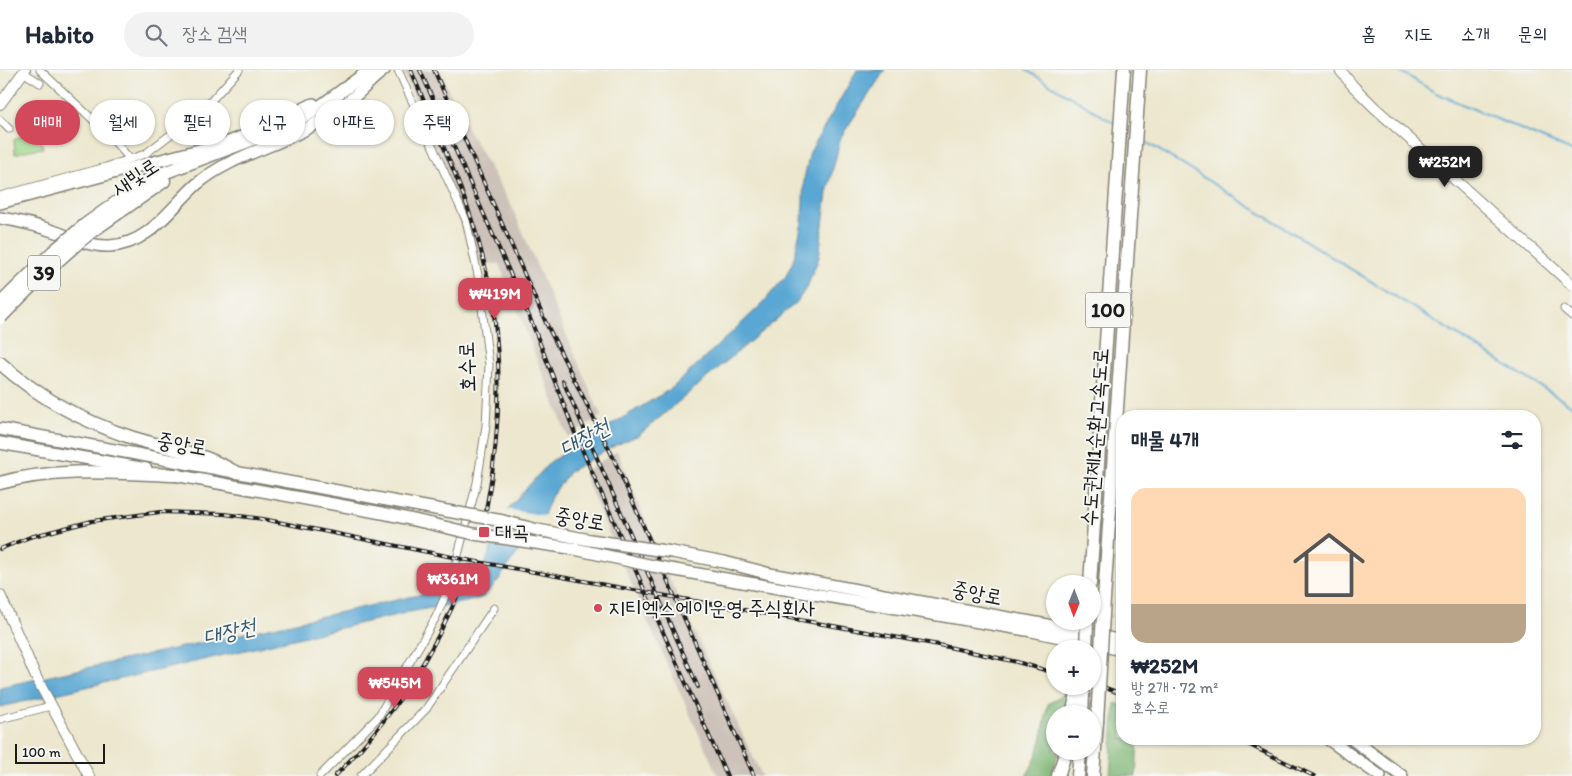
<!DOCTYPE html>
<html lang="ko">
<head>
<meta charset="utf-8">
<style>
	:root { --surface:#fff; --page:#f2f2f3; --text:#1f2937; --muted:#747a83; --line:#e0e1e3; --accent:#d1495b }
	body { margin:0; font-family:Itim,"Poor Story",sans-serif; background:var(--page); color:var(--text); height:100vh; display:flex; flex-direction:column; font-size:19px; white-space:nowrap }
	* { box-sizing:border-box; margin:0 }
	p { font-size:16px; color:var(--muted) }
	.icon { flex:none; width:28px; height:28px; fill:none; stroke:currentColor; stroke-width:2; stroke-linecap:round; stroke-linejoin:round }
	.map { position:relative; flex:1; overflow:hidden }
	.sheet { position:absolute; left:1116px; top:340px; width:425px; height:335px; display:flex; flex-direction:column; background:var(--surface); border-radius:20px; box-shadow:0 1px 4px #0004 }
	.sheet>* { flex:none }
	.banner { position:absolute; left:15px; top:30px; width:475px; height:45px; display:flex; gap:10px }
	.needle { width:32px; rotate:181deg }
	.fabs { position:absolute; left:1046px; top:505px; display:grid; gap:10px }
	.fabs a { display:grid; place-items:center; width:55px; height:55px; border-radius:50%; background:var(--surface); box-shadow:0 1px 4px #0004; font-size:25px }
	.scale { position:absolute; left:15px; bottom:12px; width:90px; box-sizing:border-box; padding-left:5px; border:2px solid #1c1c1c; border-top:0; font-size:14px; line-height:18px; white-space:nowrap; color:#1c1c1c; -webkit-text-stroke:4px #f6f6f2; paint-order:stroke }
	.price { position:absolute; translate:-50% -42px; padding:0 11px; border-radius:10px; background:var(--accent); color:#fff; font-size:16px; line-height:32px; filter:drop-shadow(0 1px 2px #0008) }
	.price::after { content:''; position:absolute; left:50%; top:30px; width:15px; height:11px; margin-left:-8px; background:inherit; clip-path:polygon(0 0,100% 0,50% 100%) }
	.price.current { background:#222; color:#fff }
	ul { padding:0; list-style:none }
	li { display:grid; align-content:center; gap:10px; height:265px; padding:0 15px }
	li+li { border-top:1px solid var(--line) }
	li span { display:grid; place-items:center; height:155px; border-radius:15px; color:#555 }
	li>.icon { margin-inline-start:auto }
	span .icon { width:90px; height:90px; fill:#fffc; stroke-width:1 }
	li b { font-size:21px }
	h2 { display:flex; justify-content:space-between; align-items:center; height:60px; padding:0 15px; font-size:21px }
	.tag { padding:0 18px; border-radius:22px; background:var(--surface); box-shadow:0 1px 4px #0004; font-size:18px; line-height:45px }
	.tag.current { background:var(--accent); color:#fff }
	header { display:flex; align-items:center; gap:30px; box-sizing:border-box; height:70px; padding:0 25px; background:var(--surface); border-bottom:1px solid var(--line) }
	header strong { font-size:24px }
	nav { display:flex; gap:28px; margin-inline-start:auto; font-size:18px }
	.search { width:350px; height:45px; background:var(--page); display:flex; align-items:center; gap:12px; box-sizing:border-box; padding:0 18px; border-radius:28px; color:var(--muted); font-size:19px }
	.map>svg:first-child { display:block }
	.industrial { fill:#ccc2b9 }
	.green { fill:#9bd285; stroke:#5c7750 }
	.forest { fill:#7cb472; stroke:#4c6847 }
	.water { fill:#5aa7d3; stroke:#3b6278 }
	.pier { fill:#ece7ce }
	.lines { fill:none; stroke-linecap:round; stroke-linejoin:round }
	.stream { stroke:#5aa7d3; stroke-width:2 }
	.street-casing { stroke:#848275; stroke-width:9 }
	.secondary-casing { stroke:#848275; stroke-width:12 }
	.primary-casing { stroke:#848275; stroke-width:14 }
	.highway-casing { stroke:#848275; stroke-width:15 }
	.street { stroke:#fff; stroke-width:7 }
	.secondary { stroke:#fff; stroke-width:10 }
	.primary { stroke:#fff; stroke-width:11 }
	.highway { stroke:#fff; stroke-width:12 }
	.rail-casing { stroke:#1c1c1c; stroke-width:4 }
	.rail { stroke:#f6f6f2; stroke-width:2; stroke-dasharray:5.5; stroke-linecap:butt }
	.primary-bridge-casing { stroke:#848275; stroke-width:14; stroke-linecap:butt }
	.highway-bridge-casing { stroke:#848275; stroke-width:15; stroke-linecap:butt }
	.primary-bridge { stroke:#fff; stroke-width:11 }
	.highway-bridge { stroke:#fff; stroke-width:12 }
	.poi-dot { fill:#d1495b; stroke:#f6f6f2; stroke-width:2 }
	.labels { text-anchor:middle; stroke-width:4; stroke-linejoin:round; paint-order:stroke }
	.shield { fill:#f6f6f2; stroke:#5d5d5c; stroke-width:1 }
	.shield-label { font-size:20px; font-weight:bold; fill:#1c1c1c }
	.street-label { font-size:21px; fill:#1c1c1c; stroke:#f6f6f2 }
	.poi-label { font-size:21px; fill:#1c1c1c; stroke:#f6f6f2; text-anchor:start }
	.water-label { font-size:22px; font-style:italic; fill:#385b6e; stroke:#f6f6f2 }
</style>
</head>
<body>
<header>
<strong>Habito</strong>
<div class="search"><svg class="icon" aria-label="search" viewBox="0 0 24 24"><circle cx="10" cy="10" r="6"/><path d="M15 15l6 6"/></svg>장소 검색</div>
<nav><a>홈</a><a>지도</a><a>소개</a><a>문의</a></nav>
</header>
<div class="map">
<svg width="1572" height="706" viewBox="0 0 1572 706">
	<rect width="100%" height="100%" fill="#f6f6f2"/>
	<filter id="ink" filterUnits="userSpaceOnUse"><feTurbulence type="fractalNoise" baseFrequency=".02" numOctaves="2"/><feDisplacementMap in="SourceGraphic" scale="10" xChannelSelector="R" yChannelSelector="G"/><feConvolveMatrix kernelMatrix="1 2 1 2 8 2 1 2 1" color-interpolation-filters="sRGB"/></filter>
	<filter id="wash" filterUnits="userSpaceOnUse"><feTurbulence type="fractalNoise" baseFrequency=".0096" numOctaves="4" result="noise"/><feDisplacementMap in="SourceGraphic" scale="20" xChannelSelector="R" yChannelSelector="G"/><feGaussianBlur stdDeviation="1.12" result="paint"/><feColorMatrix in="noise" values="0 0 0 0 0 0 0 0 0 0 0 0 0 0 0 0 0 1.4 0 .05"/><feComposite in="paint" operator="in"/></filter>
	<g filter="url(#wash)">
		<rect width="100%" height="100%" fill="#ece7ce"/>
		<!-- industrial -->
		<path class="industrial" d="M403,0H440L457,40L512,137L601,346L568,367L499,194L475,193L422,47Z
			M617,381L664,497L762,706H718L648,552L583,403Z"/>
		<!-- green -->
		<path class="green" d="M37,56L43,78L29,80L15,84L14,70Z"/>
		<!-- forest -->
		<path class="forest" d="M1065,623L1064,644H1055V681H1059L1051,706H1026C1041,684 1043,659 1048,634Z
			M1115,633L1122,635V669H1138L1136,706H1110Z"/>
		<!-- water -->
		<path class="water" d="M857,0H885L841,67L827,123L819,187L808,215L797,232L639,365L614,376L570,401L551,427L544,445L497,512L483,527L466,532L414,541L0,637V617L478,512L505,442L550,392L672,318L760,236L786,206L793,192L802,153L804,109L810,82Z"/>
		<!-- pier -->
		<path class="pier" d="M505,439L546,446L524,479L491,472Z"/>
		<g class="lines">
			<!-- stream -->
			<path class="stream" d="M1026,0L1116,54
				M1398,0L1436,23L1572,81
				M1141,69L1572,336"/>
		</g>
	</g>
	<g filter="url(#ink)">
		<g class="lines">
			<defs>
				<path id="street" d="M40,0L107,63L130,89
					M23,2L40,13
					M0,50L9,59
					M0,126L106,97L145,84L195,46L211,31L239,0
					M1564,239L1572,246
					M0,649L51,636
					M320,706L378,647L436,547L450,515L477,413L486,356L489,295L478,205L466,150L398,0
					M361,706L426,639L494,538"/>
				<path id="secondary" d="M1340,0L1353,16L1374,37L1572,215
					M0,34L25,0
					M0,525L36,607L89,706"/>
				<path id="primary" d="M0,133L229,72L273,54L313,34
					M0,148C21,151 39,156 59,163C75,169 92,177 110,176C150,174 170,138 197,114C231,85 277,77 315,54C327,47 339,39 350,30C362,21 371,9 384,0
					M0,359L436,439
					M0,373L146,399
					M169,404L382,443L432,454
					M724,492L770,504L1047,555L1122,571
					M737,511L1032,561L1122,580
					M1328,669L1380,706
					M1352,669L1402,706"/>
				<path id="highway" d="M85,155L145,112L161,104L285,57L314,41L369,1
					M92,161L164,111
					M0,293C38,327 84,352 133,368C155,375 178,379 200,386C212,390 224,396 235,402
					M0,413C57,397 118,403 177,405
					M1090,514L1124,0
					M1103,544L1140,0
					M1072,644L1079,616
					M1082,644L1083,624
					M1058,706L1066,681
					M1078,706L1080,681
					M1093,706L1097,652"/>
			</defs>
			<!-- street casing -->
			<use href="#street" class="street-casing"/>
			<!-- secondary casing -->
			<use href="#secondary" class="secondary-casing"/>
			<!-- primary casing -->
			<use href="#primary" class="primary-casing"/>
			<!-- highway casing -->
			<use href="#highway" class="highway-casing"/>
			<!-- street -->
			<use href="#street" class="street"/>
			<!-- secondary -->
			<use href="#secondary" class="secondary"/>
			<!-- primary -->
			<use href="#primary" class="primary"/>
			<!-- highway -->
			<use href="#highway" class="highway"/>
			<defs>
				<path id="rail" d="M411,0C436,62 467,123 483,188C504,269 502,357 486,440
					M420,0L532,253L576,366L727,706
					M434,0L546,253L612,385L754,706
					M563,311L698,617
					M0,479L30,467L92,451L160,442L224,444L263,449L467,490L939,575L1017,592L1055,603
					M1092,613L1122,624
					M1237,669L1314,706
					M335,706C393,648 433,586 464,510"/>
			</defs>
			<!-- rail casing -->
			<use href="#rail" class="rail-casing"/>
			<!-- rail -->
			<use href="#rail" class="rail"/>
			<defs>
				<path id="primary-bridge" d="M436,439L503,451L538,460L590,470L672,482L724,492
					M432,454L474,464L570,478L653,496L737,511"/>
				<path id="highway-bridge" d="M0,234L54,181L85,155
					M0,248C29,217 59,188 92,161
					M1086,579L1087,551
					M1097,652L1103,544"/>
			</defs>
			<!-- primary-bridge casing -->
			<use href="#primary-bridge" class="primary-bridge-casing"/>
			<!-- highway-bridge casing -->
			<use href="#highway-bridge" class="highway-bridge-casing"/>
			<!-- primary-bridge -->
			<use href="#primary-bridge" class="primary-bridge"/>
			<!-- highway-bridge -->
			<use href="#highway-bridge" class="highway-bridge"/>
		</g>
	</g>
	<!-- markers -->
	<g class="poi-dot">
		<rect x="478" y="456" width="12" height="12" rx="2.5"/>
		<circle cx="598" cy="538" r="5"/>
	</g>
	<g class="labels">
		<!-- shield labels -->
		<g class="shield">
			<rect x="28" y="185.5" width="32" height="35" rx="4"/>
			<rect x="1085.5" y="222.5" width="45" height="35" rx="4"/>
		</g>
		<g class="shield-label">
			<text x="44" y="210">39</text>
			<text x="1108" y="247">100</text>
		</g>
		<!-- street labels -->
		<g class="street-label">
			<text transform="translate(135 107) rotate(-33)" y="7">새빛로</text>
			<text transform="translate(467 297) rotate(-92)" y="7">호수로</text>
			<text transform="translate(1095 367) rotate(-86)" y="7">수도권제1순환고속도로</text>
			<text transform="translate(182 374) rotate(10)" y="7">중앙로</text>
			<text transform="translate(580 449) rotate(10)" y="7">중앙로</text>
			<text transform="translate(977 523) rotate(11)" y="7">중앙로</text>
		</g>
		<!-- poi labels -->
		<g class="poi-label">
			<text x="495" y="469">대곡</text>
			<text x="608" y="545">지티엑스에이운영 주식회사</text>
		</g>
		<!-- water labels -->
		<g class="water-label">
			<text transform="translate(584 367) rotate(-29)" y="8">대장천</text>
			<text transform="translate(229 561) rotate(-13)" y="8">대장천</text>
		</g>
	</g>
</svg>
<div class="fabs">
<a><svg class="needle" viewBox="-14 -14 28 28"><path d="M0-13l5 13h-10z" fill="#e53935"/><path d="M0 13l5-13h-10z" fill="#747a83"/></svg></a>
<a>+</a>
<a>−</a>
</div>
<div class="scale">100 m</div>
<b class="price current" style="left:1445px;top:118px">₩252M</b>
<b class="price" style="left:495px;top:250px">₩419M</b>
<b class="price" style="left:453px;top:535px">₩361M</b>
<b class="price" style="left:395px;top:639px">₩545M</b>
<div class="banner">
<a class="tag current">매매</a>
<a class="tag">월세</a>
<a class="tag">필터</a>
<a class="tag">신규</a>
<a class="tag">아파트</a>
<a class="tag">주택</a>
</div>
<section class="sheet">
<h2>매물 4개<svg class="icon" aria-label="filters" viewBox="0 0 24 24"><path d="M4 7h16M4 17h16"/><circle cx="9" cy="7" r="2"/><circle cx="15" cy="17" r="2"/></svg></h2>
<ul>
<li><span style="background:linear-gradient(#ffd9b3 75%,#b9a48a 0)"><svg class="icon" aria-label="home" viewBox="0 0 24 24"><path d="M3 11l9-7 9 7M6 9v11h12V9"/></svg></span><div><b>₩252M</b><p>방 2개 · 72 m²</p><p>호수로</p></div></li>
</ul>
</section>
</div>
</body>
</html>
